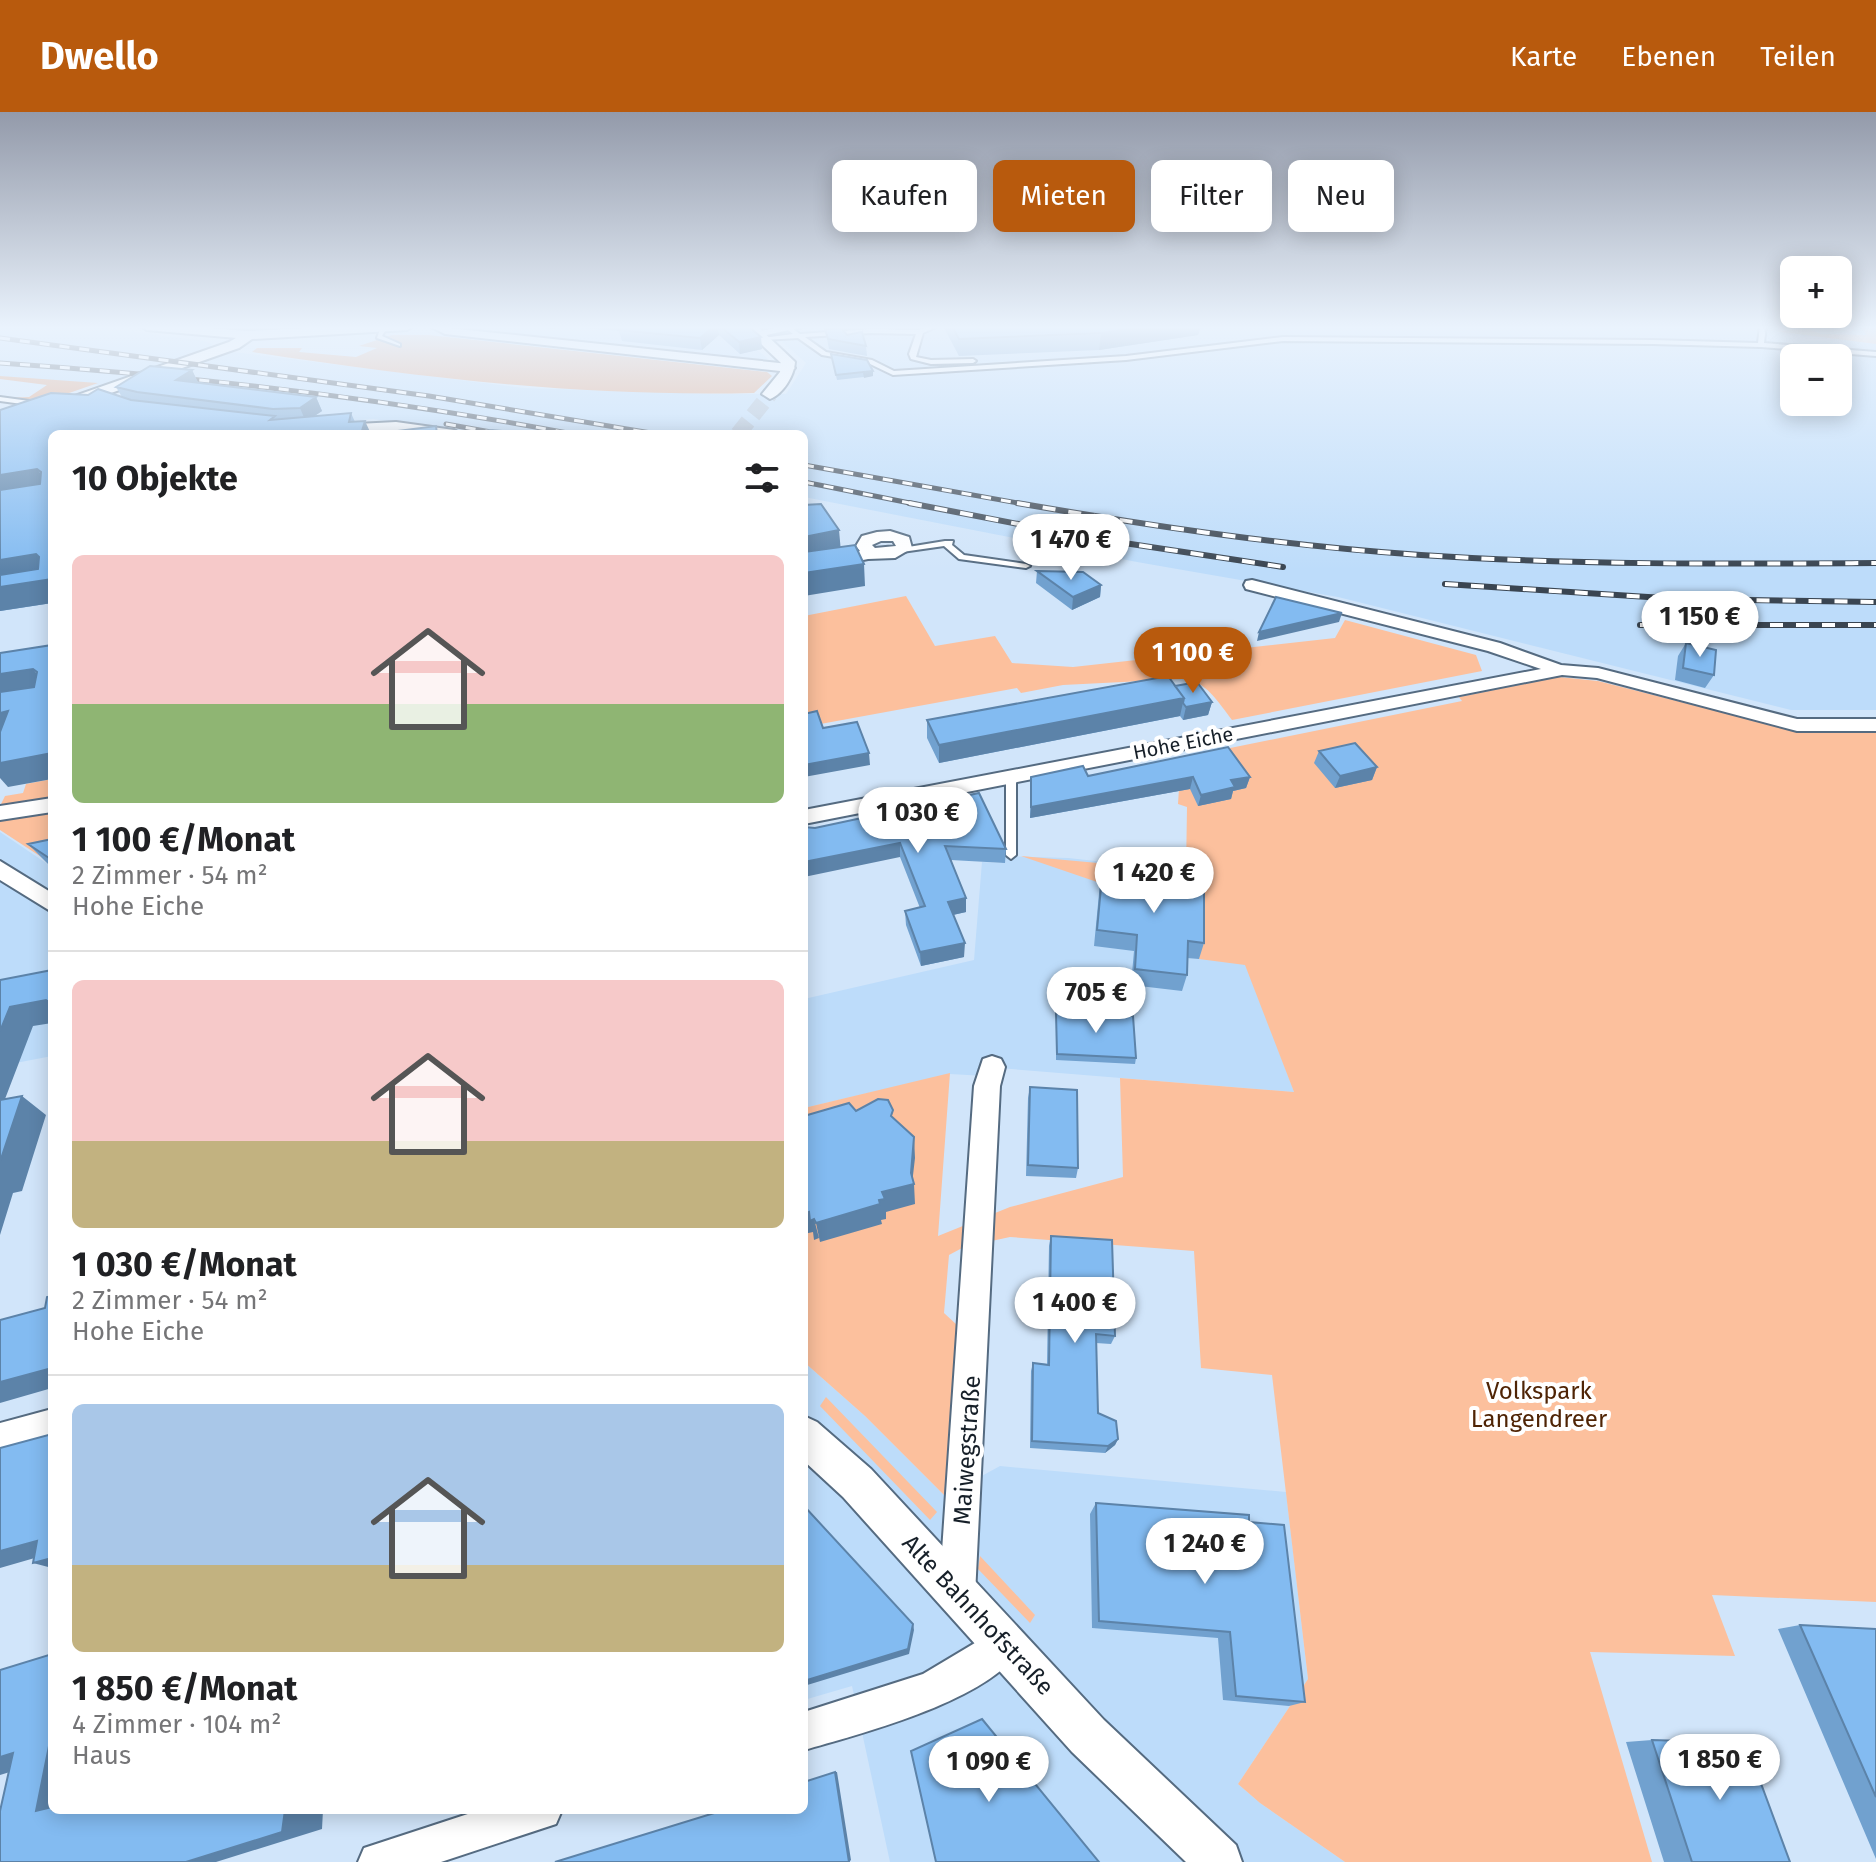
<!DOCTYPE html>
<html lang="de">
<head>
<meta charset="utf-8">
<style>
	:root { --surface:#fff; --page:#f6f6f6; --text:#202124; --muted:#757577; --line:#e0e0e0; --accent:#b85a0d }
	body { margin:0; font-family:"Fira Sans",sans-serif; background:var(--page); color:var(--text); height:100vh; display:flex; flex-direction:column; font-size:30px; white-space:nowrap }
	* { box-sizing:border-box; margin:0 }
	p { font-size:26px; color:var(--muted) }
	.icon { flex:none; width:44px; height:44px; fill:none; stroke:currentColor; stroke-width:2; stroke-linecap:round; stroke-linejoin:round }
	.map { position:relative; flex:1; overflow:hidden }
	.drawer { position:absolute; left:48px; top:318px; width:760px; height:1384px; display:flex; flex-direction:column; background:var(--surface); border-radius:12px; box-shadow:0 4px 20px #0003 }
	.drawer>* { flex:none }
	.top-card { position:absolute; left:832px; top:48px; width:760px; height:72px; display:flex; gap:16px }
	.controls { position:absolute; left:1780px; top:144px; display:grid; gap:16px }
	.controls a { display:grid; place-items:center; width:72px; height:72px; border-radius:12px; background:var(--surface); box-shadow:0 4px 20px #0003; font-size:40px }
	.price { position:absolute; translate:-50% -68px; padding:0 18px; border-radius:28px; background:#fff; color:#222; font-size:26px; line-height:52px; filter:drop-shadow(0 2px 4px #0008) }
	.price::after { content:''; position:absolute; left:50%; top:48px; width:24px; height:18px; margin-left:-12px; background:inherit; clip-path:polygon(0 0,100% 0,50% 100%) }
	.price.current { background:var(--accent); color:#fff }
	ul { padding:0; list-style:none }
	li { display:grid; align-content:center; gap:16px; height:424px; padding:0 24px }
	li+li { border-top:2px solid var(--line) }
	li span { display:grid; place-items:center; height:248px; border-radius:12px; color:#555 }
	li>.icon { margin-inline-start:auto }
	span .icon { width:144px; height:144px; fill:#fffc; stroke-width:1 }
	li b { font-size:34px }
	h2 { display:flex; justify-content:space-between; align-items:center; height:96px; padding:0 24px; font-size:34px }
	.tag { padding:0 28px; border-radius:12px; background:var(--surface); box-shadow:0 4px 20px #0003; font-size:28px; line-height:72px }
	.tag.current { background:var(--accent); color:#fff }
	header { display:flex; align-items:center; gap:48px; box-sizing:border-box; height:112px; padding:0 40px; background:var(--accent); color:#fff }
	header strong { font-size:38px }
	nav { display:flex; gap:44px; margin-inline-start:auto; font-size:28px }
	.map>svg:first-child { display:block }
	.built { fill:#bddcfa; fill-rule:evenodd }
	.green { fill:#fcc09d }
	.forest { fill:#e29f77 }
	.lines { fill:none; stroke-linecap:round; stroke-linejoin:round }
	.tertiary-tunnel { stroke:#acbdd0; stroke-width:16; stroke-dasharray:16 8; stroke-linecap:butt }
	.service-casing { stroke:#556b81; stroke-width:4 }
	.minor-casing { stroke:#556b81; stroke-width:4 }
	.tertiary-casing { stroke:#556b81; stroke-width:4 }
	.service { fill:#fff; fill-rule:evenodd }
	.minor { fill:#fff; fill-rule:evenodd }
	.tertiary { fill:#fff; fill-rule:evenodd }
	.rail-far1-casing { stroke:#3a4551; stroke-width:5 }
	.rail-casing { stroke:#3a4551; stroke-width:6 }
	.rail-far1 { stroke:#fff; stroke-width:3; stroke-dasharray:10; stroke-linecap:butt }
	.rail { stroke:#fff; stroke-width:4; stroke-dasharray:13; stroke-linecap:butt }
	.wall { fill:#71a1cf }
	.shaded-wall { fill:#5c83a9 }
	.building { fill:#83bbf1; stroke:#5c83a9; stroke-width:2 }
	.labels { text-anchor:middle; stroke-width:8; stroke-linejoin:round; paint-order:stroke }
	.street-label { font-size:20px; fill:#161f28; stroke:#fff }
	.near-park-label { font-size:24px; fill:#4f2405; stroke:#fff }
	.near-street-label { font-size:24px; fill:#161f28; stroke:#fff }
</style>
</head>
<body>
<header>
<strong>Dwello</strong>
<nav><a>Karte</a><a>Ebenen</a><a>Teilen</a></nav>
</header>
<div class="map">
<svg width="1876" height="1750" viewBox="0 0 1876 1750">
	<rect width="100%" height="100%" fill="#d1e5fa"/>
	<!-- built -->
	<path class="built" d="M0,214H90L204,229L212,232L210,237L524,276L715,282H786L806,251L772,221L834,214H1876V598H1791L1338,485L1137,450L804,385V322H478L373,307L302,313L198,282L0,264ZM1794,246H1838V290H1794Z
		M453,214H730L768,247L763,249Z
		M0,720L52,755V944L0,954Z
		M1003,744L1068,746L1214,762L1294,980L986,955L985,964L950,962L804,996V887L974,848L982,750L1002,751Z
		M804,1250L865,1304L945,1384L1000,1354L1286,1380L1308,1567L1238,1672L1260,1691L1345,1750H890L852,1574L804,1588Z"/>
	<!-- green -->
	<path class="green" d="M1860,214H1876V232L1775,219L1808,217L1821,222L1867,223Z
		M906,484L935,534L995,524L1012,551L1073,555L1335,526L1345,508L1476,543L1482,559L1232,608C1218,590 1206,568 1182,567L1063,573L1021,581L1017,576L804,615V504Z
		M1559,565L1598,569L1800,620L1876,621V1490L1712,1483L1735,1544L1590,1540L1652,1750H1345L1260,1691L1238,1672L1308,1567L1272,1263L1201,1256L1194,1139L1010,1125L964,1135L949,1143L944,1201L957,1213L945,1384L865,1304L804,1250V996L950,961L938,1124L1010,1095L1123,1065L1120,966L1294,980L1245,853L1199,847V783L1100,771L1021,744L1186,759L1187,695L1178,692L1181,646L1462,589L1459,585Z
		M52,667V688L0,694L5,684L23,681L26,672Z
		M52,696V752L0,718V710L14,703Z
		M826,1285L937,1400L930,1408L820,1294Z
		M980,1444L1035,1503L1030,1511L978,1457Z"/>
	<!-- forest -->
	<path class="forest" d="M392,223H429L767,260L772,264L754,281C583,285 420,266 252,240L257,236H302L299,240L356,245L377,236L359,234Z
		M0,264L98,271L43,290L6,286L29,285L47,273L0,267Z"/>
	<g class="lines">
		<!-- tertiary-tunnel -->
		<path class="tertiary-tunnel" d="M738,322L770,282"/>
		<defs>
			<path id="service" d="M783,214H789L800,222L871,217L919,218L931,214H938L923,221L916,245L931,248L973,247L976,249L973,251L931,252L911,247L909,242L916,222L871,221L805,225L826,240L872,248L894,259L1126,244L1283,225L1653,228L1758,231L1760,214H1766L1764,231L1876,240V244L1761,235L1653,232L1283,229L1126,248L893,263L868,251L822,243L798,226L764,228L761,226L793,222Z
				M383,215L386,217L382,224L400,232V234L377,226L380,217Z
				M0,285L37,290L40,292L37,294L0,289Z
				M945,429H953L952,433L964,443L1026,452L1030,454L1026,456L959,447L944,434L902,440L898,438L902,436Z
				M1011,661L1016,664V743L1011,747L1006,743V664Z"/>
			<path id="minor" d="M141,214H182L248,219L254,223L248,227L147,218Z
				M429,214L789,252L795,256L789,260L445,222Z
				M782,214H807L758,225L752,221Z
				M396,310L454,318L461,322L396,318L337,321L330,317L337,313Z
				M877,420L890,419L909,425L912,436L895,446L868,447L804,460V450L860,439L856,434L862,424ZM881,429H893L896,434L875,436L872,433Z
				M1252,468L1500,531L1561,553L1598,556L1797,607H1876V619H1797L1597,566L1562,563L804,712V698L1541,557L1488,539L1246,477L1244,473L1246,469Z
				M52,686V700L0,708V694Z
				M0,749L52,781V800L0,768Z
				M992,944L1001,947L1005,955L1000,974L975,1483L969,1495L957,1501L945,1495L939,1483L974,974L983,947Z
				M52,1297V1329L0,1343V1311Z
				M1005,1513L1018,1518L1023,1531C1000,1586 859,1622 804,1638V1600L923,1562Z
				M480,1698H562L556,1712L441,1750H358L364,1736Z"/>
			<path id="tertiary" d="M342,214H414L407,218L252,227L239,236L0,320V310L229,230L248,219Z
				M742,214H757L795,250C794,264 783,282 770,287L762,282L780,260L781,251Z
				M804,1304L817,1310L871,1357L1104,1608L1236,1733L1242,1750H1186L1072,1640L843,1385L804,1349Z"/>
		</defs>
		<!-- service casing -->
		<use href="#service" class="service-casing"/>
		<!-- minor casing -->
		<use href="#minor" class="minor-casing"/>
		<!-- tertiary casing -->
		<use href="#tertiary" class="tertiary-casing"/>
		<!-- service -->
		<use href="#service" class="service"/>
		<!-- minor -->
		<use href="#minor" class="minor"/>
		<!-- tertiary -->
		<use href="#tertiary" class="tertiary"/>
		<defs>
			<path id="rail-far1" d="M0,226L429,284L657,322
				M0,251C193,264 383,286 573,322
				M446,312L502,322
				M804,353L1029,393
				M804,370L920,393"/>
			<path id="rail" d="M909,391L1091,426L1283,455
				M1017,391C1151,414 1285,434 1421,443C1572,453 1724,452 1876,451
				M1445,472L1679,487L1876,490
				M1640,513H1876"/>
		</defs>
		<!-- rail-far1 casing -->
		<use href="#rail-far1" class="rail-far1-casing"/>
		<!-- rail casing -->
		<use href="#rail" class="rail-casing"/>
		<!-- rail-far1 -->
		<use href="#rail-far1" class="rail-far1"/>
		<!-- rail -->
		<use href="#rail" class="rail"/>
	</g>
	<!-- wall -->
	<path class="wall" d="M523,214H555V217Z
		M560,214H748L762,237L740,242L719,223L702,238L622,229L619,219Z
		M943,214H1201L1198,223L1099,238L959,244Z
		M825,217L847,223L866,234L867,244L829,237Z
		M831,242L873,259V264L837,268Z
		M192,258L198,271L316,285L322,299L314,304L351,301L355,310L52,322V491L0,499V298L122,285L116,275Z
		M1037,459L1101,473L1100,485L1072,498L1036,471Z
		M1686,531L1714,563L1705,576L1675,568L1678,544Z
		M1175,574L1212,590L1208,603L1183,608L1180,604L939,651L927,626V608Z
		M1319,639L1377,655L1372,668L1335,676L1314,651Z
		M1088,664L1250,665L1246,676L1233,679L1231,687L1198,694L1190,677L1030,706L1031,665Z
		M804,715L1006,737L1005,751L951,748L966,786V800L953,803L964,845L921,854L906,813L905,799L920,796L900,745Z
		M52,727V756L28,732Z
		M1103,754L1204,831L1199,847L1187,846V863L1182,879L1131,873L1134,839L1094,834L1100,771Z
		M1056,901L1136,946L1135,952L1056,948Z
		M1030,975L1078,1056L1076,1066L1026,1064L1028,986Z
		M1051,1124L1115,1224L1111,1232L1096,1231L1098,1301L1118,1327L1115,1333L1105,1341L1030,1336L1031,1259L1033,1251L1047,1252L1049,1134Z
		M1096,1391L1249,1410L1305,1590L1289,1594L1223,1588L1218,1526L1092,1516L1090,1402Z
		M1800,1513L1876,1517V1747L1778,1517Z
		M1652,1628L1790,1750H1664L1626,1630Z"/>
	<!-- shaded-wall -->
	<path class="shaded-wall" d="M714,214H717L719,223L702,238L700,226Z
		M1153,214H1201L1198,223L1099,238L1101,221Z
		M761,225L762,237L740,242L739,230Z
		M192,258L199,272L176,268Z
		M873,259V264L864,266L863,261Z
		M316,285L322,299L306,310L300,296Z
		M365,309L371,322H361Z
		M37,357L52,378L0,386V363Z
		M839,418L841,440L804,447V425Z
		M36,442L52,464L0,472V448Z
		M864,452L865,474L804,484V461Z
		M52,467V491L0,499V475Z
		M1101,473L1100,485L1072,498L1073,485Z
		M1342,501L1339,510L1257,529L1259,520Z
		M33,557L51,579L0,588V562Z
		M1184,586L1180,604L939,651V633Z
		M1212,590L1208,603L1183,608L1186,595Z
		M8,599L0,626V601Z
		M52,641V667L8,675L0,666V651Z
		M869,641L870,653L804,665V653Z
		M1377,655L1372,668L1335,676L1340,664Z
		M1193,665L1190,677L1030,706L1031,695Z
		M1250,665L1246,676L1233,679L1231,687L1198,694L1201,683L1231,668Z
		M900,731V745L804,765V750Z
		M966,786V800L948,804V790Z
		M965,831L964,845L921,854L920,840Z
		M46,888L52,893V911L33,914L0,1000V919L10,895Z
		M22,984L46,1003L22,1079L13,1081L0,1123V1050Z
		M914,1025L915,1046L912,1072H914L915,1092L886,1100V1107L881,1108L882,1112L820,1130L816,1111L879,1088L882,1080L911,1061Z
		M809,1100L814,1107L819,1126L814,1128L813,1120L804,1122V1102Z
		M52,1256V1276L0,1291V1270Z
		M1118,1327L1115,1333L1105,1341L1108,1334Z
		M37,1429L52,1441L0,1456V1439Z
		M52,1446V1456L33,1451Z
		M913,1512L914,1518L909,1542L804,1574V1569Z
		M52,1619V1698L36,1699L46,1649L0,1663V1645L13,1641Z
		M835,1660H837L851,1748L849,1750Z
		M285,1698H323L322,1717L216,1750H186Z"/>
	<!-- building -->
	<path class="building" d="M624,214H714L700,226L619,218Z
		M720,214H748L761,225L739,230Z
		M952,214H1153L1101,221L959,227Z
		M841,216L847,223L862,220L866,234L828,227L825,217Z
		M831,242L867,248L873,259L836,263Z
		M150,254L192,258L176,268L316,285L300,296L273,297L137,280L116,275Z
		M98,277L131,288L275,304L270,308L351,301L349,310L365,309L361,322H52V467L0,475V463L38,457L39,445L36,442L0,448V378L40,372L41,360L37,357L0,363V298L51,281L88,283Z
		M436,314L437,322H374Z
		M492,318L532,322H462Z
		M821,392L839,418L804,425V393Z
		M855,433L864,452L804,461V440Z
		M1037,459L1083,460L1101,473L1073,485Z
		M1276,485L1342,501L1259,520Z
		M1686,531L1716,538L1714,563L1683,556Z
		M52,533V641L0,651V620L8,599L0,601V580L34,575L37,560L33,557L0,562V541Z
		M1168,564L1184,586L939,633L927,608Z
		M1197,570L1212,590L1186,595L1183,591L1184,586L1175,574Z
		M817,599L823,616L857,610L869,641L804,653V602Z
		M1355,631L1377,655L1340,664L1319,639Z
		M1228,635L1250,665L1231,668L1235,675L1201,683L1193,665L1031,695V665L1083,654L1088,664Z
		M979,681L1006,737L945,734L966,786L948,790L965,831L920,840L905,799L925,794L900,731L804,750V715L815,716Z
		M52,727V748L28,732Z
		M1103,754L1204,766V831L1188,829L1187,863L1135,857L1137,823L1097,818Z
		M52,858V892L46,888L10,895L0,919V868Z
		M1056,901L1133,904L1136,946L1057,942Z
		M1030,975L1077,978L1078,1056L1028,1053Z
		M22,984L0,1050V988Z
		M878,987L888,988L893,998L891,1004L914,1025L911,1061L914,1072L882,1080L885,1087L879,1088L880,1092L816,1111L814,1107L810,1109L809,1100L804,1102V1004L849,991L856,999Z
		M1051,1124L1112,1128L1115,1224L1096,1222L1098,1301L1116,1309L1118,1327L1108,1334L1032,1329L1033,1251L1049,1253Z
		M52,1184V1256L0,1270V1208L45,1196L47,1185Z
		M52,1322V1446L33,1451L37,1429L0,1439V1336Z
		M1096,1391L1249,1403V1410L1284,1413L1305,1590L1236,1584L1230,1520L1099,1509Z
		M804,1394L913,1512L908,1537L804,1569Z
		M1800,1513L1876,1517V1685Z
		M52,1542V1619L36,1699L52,1695V1698H285L282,1720L186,1750H0V1699L13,1641L0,1645V1558Z
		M982,1607L1099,1750H936L911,1639Z
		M1652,1628L1746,1631L1790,1750H1692Z
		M835,1660L849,1750H555L724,1698H804V1670Z"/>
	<!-- sky -->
	<linearGradient id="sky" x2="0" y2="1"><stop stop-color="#939aaa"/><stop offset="0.47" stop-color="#eaf3fd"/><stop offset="1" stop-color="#eaf3fd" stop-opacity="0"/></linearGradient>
	<rect width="1876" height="458" fill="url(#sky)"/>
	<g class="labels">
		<!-- street labels -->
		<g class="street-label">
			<text transform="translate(1183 631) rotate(-11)" y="7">Hohe Eiche</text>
		</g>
		<!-- near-park labels -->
		<g class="near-park-label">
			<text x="1539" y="1287">Volkspark<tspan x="1539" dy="28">Langendreer</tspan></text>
		</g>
		<!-- near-street labels -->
		<g class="near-street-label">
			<text transform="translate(967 1338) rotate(-86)" y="8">Maiwegstraße</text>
			<text transform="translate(978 1503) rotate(47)" y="8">Alte Bahnhofstraße</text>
		</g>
	</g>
</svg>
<div class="controls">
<a>+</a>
<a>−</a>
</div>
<b class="price" style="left:1071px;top:470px">1 470 €</b>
<b class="price" style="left:1700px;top:547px">1 150 €</b>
<b class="price current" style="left:1193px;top:583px">1 100 €</b>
<b class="price" style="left:918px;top:743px">1 030 €</b>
<b class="price" style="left:1154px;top:803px">1 420 €</b>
<b class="price" style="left:1096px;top:923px">705 €</b>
<b class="price" style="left:1075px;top:1233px">1 400 €</b>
<b class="price" style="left:1205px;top:1474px">1 240 €</b>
<b class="price" style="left:1720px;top:1690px">1 850 €</b>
<b class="price" style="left:989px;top:1692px">1 090 €</b>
<div class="top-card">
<a class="tag">Kaufen</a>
<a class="tag current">Mieten</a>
<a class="tag">Filter</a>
<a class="tag">Neu</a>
</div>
<section class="drawer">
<h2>10 Objekte<svg class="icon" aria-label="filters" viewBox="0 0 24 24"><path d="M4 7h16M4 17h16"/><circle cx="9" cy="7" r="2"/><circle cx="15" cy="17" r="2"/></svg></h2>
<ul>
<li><span style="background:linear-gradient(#f6c9c9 60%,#8fb573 0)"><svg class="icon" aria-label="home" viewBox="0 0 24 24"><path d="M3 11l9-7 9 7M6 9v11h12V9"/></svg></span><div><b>1 100 €/Monat</b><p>2 Zimmer · 54 m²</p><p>Hohe Eiche</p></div></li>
<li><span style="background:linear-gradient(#f6c9c9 65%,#c2b280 0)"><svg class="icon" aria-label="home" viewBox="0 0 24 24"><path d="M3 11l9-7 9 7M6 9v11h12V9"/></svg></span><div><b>1 030 €/Monat</b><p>2 Zimmer · 54 m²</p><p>Hohe Eiche</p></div></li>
<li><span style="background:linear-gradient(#a9c7e8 65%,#c2b280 0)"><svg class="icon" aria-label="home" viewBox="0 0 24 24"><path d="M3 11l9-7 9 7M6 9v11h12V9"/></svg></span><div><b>1 850 €/Monat</b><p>4 Zimmer · 104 m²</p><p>Haus</p></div></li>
</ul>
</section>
</div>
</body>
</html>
